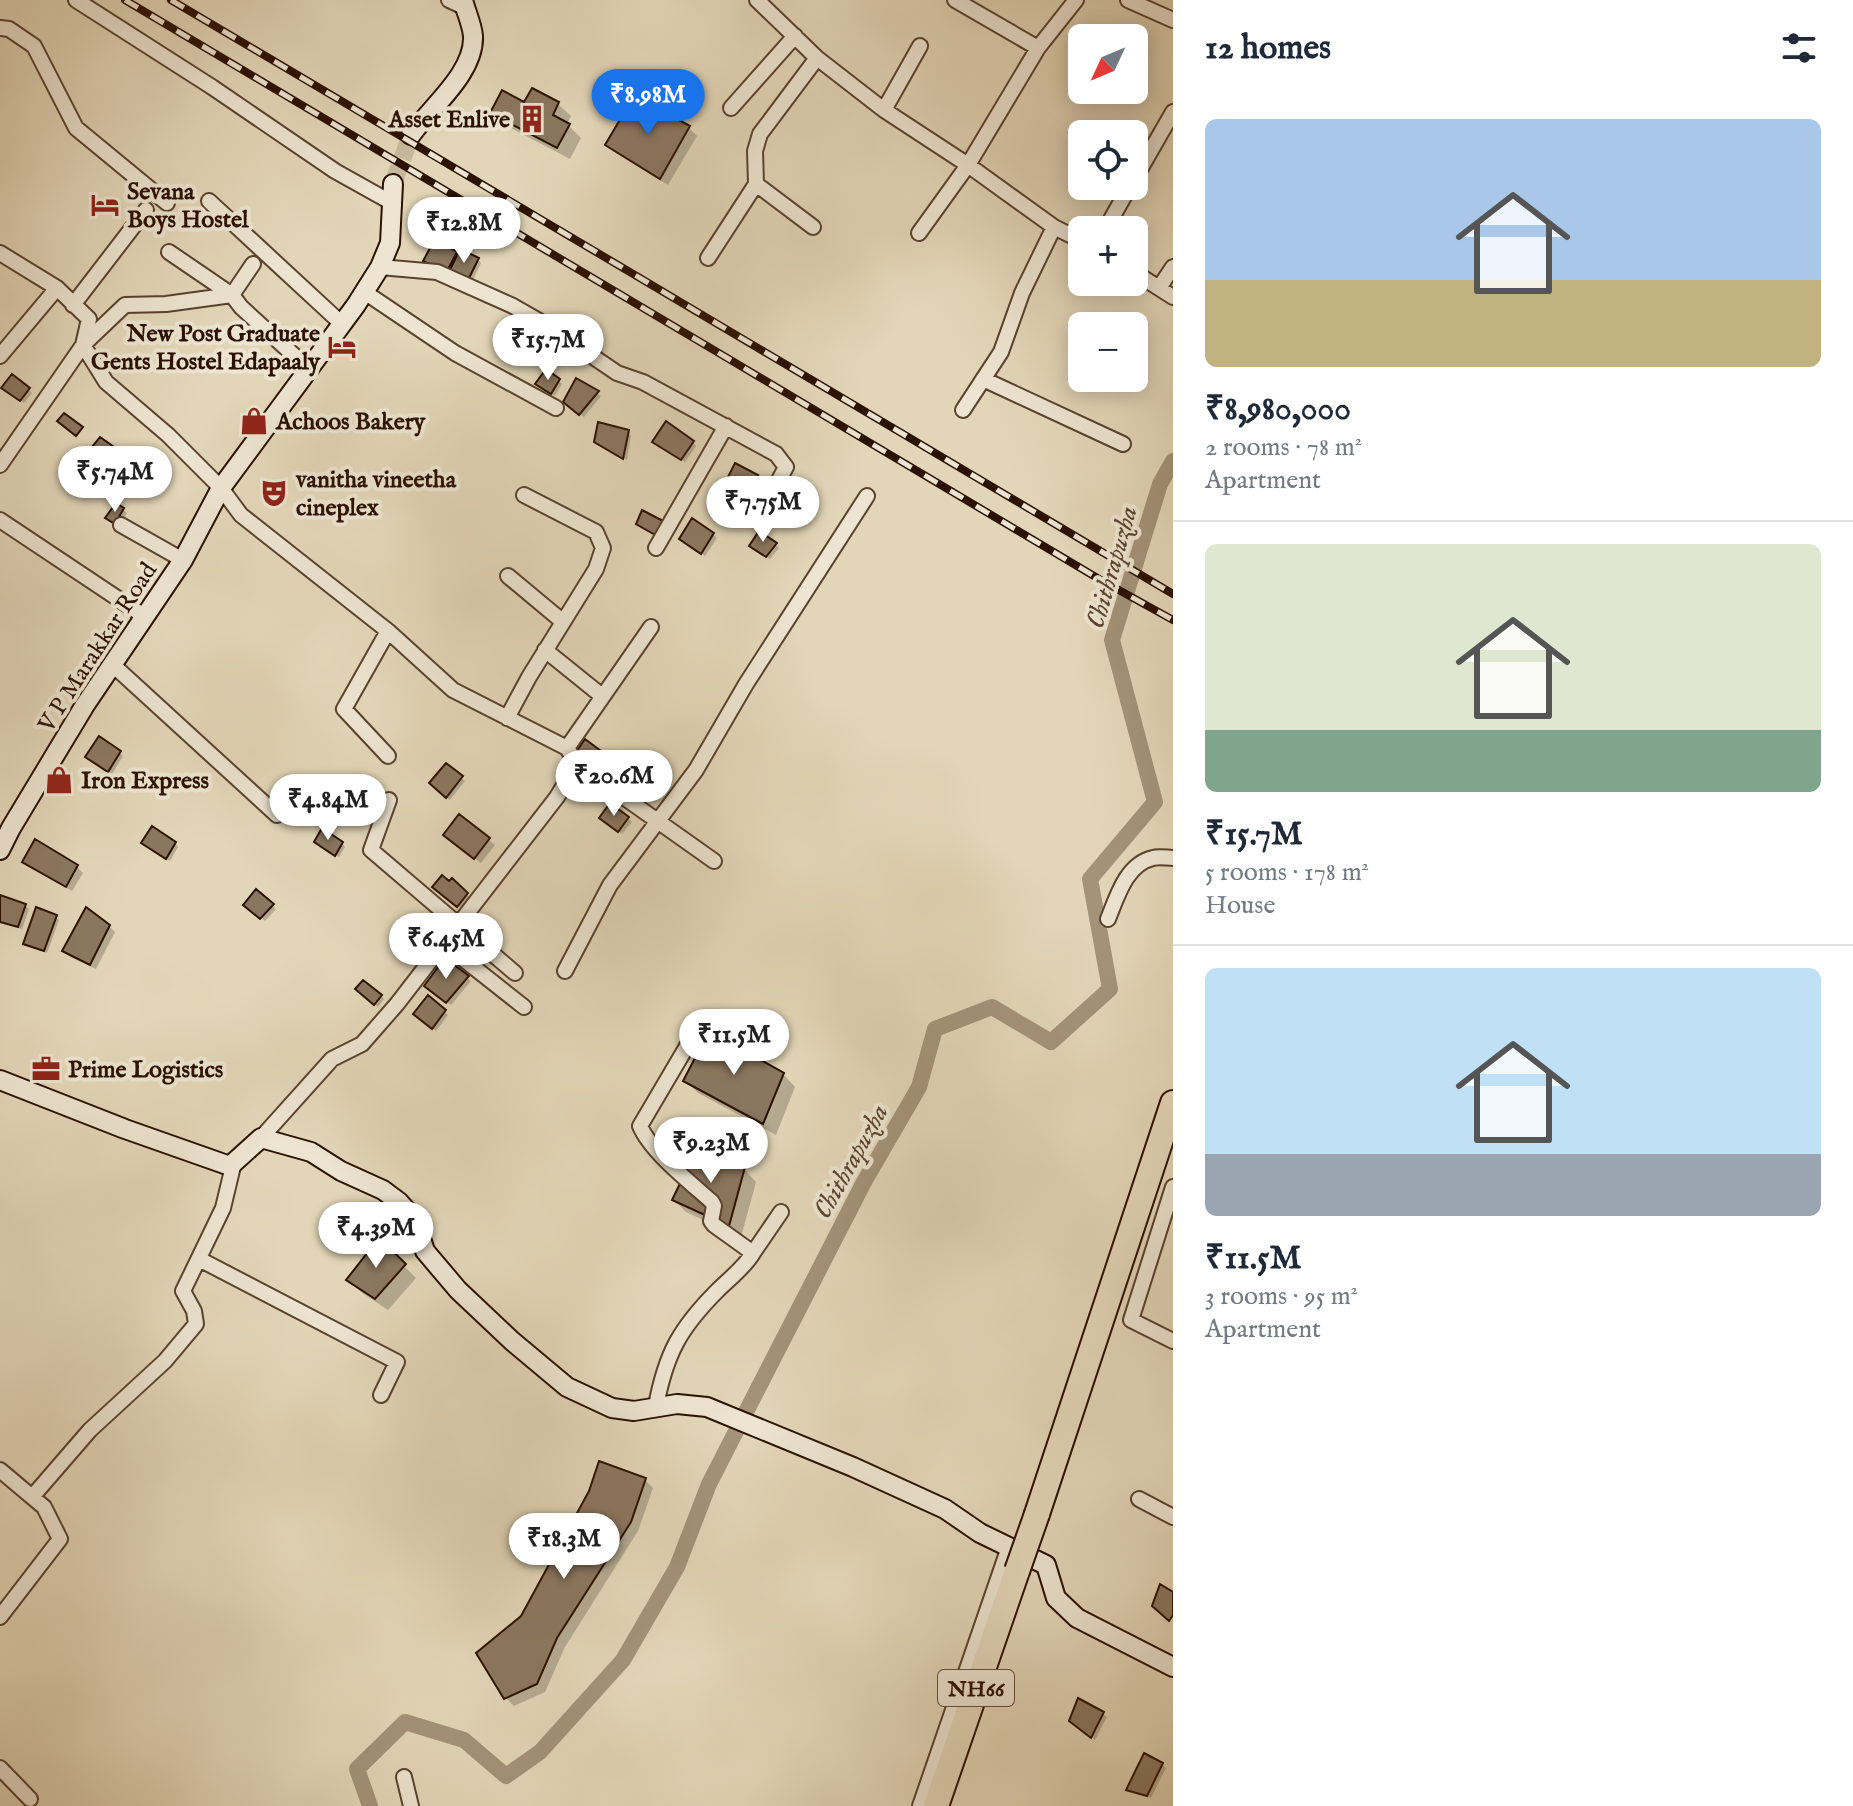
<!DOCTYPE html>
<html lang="en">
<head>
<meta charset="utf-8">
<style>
	:root { --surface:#fff; --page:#f6f6f7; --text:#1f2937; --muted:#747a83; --line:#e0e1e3; --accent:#1a73e8 }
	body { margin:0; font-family:"IM FELL English",serif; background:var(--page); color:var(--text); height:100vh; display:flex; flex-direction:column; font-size:30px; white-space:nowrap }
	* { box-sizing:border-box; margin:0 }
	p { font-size:26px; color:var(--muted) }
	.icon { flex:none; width:44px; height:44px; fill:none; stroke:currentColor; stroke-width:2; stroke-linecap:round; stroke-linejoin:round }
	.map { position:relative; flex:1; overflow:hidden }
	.drawer { display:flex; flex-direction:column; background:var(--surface); width:680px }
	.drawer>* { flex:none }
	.needle { width:52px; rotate:226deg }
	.fabs { position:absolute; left:1068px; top:24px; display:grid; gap:16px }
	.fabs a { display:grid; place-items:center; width:80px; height:80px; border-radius:12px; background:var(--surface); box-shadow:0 4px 20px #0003; font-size:40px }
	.price { position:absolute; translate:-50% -68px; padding:0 18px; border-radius:28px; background:#fff; color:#222; font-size:26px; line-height:52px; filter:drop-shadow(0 2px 4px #0008) }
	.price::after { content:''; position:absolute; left:50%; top:48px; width:24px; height:18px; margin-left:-12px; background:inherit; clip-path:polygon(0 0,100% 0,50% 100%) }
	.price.on { background:var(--accent); color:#fff }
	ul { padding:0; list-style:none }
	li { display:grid; align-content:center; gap:16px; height:424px; padding:0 32px }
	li+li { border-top:2px solid var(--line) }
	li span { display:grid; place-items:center; height:248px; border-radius:12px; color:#555 }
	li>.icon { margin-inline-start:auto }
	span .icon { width:144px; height:144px; fill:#fffc; stroke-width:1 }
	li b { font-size:34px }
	h2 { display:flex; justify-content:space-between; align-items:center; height:96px; padding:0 32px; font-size:34px }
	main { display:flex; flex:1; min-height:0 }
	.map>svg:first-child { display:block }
	.shadow { fill:#0003 }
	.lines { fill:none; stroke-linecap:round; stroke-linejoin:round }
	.canal { stroke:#a49379; stroke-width:16 }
	.building { fill:#8b7760; stroke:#2b1100; stroke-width:2 }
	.secondary-tunnel { stroke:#c7b89c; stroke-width:18; stroke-dasharray:18 9; stroke-linecap:butt }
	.street-casing { stroke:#59422e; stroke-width:18 }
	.secondary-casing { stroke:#2b1100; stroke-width:22 }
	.highway-casing { stroke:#2b1100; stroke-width:28 }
	.street { stroke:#ede4d1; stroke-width:14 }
	.secondary { stroke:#ede4d1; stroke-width:18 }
	.highway { stroke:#e3d6b8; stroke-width:24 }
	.rail-casing { stroke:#2b1100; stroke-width:8 }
	.rail { stroke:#ede4d1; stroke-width:5; stroke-dasharray:15; stroke-linecap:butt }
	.highway-bridge-casing { stroke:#2b1100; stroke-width:28; stroke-linecap:butt }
	.highway-bridge { stroke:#e3d6b8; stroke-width:24 }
	.labels { text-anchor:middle; stroke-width:8; stroke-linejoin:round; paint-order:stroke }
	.shield { fill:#ede4d1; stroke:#65503f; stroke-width:2 }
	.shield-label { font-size:22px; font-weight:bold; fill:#2b1100 }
	.poi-label { font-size:24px; font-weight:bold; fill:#2b1100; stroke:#ede4d1; text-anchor:start }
	.street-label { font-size:24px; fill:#2b1100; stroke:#ede4d1 }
	.water-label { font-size:26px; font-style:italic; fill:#5b4530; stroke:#ede4d1 }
</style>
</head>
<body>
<main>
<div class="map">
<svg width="1173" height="1806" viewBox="0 0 1173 1806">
	<rect width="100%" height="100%" fill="#e3d6b8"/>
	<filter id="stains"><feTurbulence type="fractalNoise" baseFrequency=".0025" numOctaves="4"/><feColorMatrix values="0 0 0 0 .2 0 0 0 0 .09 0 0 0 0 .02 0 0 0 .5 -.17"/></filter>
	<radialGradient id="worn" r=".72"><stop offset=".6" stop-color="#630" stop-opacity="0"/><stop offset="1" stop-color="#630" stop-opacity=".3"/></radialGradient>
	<!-- shadow -->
	<path class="shadow" d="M533,90L558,104L571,116L567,124L581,138L570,159L505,125L493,112L525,105Z
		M689,128L697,136L668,185L616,153L608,145Z
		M435,242L459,255L478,260L481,263L471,284L451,275Z
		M12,376L32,393L24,403L8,391Z
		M558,380L562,384L555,396L541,387Z
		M577,381L601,396L584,417L569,406Z
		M628,432L631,436L627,460L600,445Z
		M101,439L116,452L105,465L90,452Z
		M693,442L696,446L685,462L658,445Z
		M756,476L760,479L748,493L728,481Z
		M116,505L127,513L119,526Z
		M713,534L717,538L705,556L685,542Z
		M775,544L779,548L770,559L755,549Z
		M120,753L123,756L112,774L91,761Z
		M604,755L607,759L599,774L583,764Z
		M446,766L465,781L450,800L432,783Z
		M460,817L495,845L481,863L451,840Z
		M628,818L632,822L622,834L605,821Z
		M175,843L178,847L170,861L147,846Z
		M342,843L345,847L339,857L320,845Z
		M24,861L77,867L83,873L72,891Z
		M452,881L470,898L462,909L438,890Z
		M256,892L276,909L265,921L246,905Z
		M0,906H25L29,909L22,929L0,922Z
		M55,917L59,920L47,953L25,943Z
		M109,926L115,932L96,969L70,957L64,951Z
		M429,944L432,947L421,965L398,948Z
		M467,978L471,981L451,1005L430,989Z
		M358,989L381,996L384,999L378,1007Z
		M429,998L448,1015L436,1031L419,1017Z
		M783,1074L795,1087L776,1135L698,1093L686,1081Z
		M744,1169L756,1182L741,1237L686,1212L674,1200Z
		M379,1241L416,1278L388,1310L361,1292L349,1280Z
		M645,1480L653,1488L638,1531L565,1647L545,1692L514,1706L506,1698L523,1617Z
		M1079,1700L1107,1717L1095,1740L1075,1724Z
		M1162,1764L1166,1768L1151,1798L1129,1789Z"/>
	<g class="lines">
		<!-- canal -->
		<path class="canal" d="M370,1806L357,1769L405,1722L464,1740L506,1776L540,1752L623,1660L677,1567L709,1484L864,1182L919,1087L935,1029L992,1007L1051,1042L1110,989L1090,879L1155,802L1112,640L1160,484L1173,461"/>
	</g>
	<!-- building -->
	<path class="building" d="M532,88L559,102L553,115L570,124L557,148L490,113L502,90L524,102Z
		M634,96L690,126L660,179L605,145Z
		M435,239L457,252L446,273L423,261Z
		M460,249L479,258L467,282L449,272Z
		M546,369L560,379L551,394L535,384Z
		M12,374L30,388L20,401L1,388Z
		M576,378L599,391L579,415L563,402Z
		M64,413L83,427L76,436L57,421Z
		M666,421L694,441L681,460L652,442Z
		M598,422L629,430L623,459L594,442Z
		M100,437L114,447L101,463L87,453Z
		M735,463L758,475L744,491L726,481Z
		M116,503L124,508L115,524L105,518Z
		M642,510L665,522L657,536L636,524Z
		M692,518L714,533L701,554L679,539Z
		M759,531L777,543L766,557L749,546Z
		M99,736L121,751L108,772L85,757Z
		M585,739L605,754L595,772L574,755Z
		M446,763L463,776L446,798L429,783Z
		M610,803L629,817L618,832L599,818Z
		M459,814L490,838L474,859L443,835Z
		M152,826L176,842L166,859L141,843Z
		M322,828L343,842L335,856L314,842Z
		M35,839L78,865L66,887L22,862Z
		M442,875L449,881L452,878L468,893L457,907L432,887Z
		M256,889L274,904L260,919L243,905Z
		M0,895L26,904L18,927L0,922Z
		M36,907L57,915L44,951L23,944Z
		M86,907L110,925L90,965L62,951Z
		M406,925L430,942L416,963L392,945Z
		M445,958L469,976L446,1003L424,986Z
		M363,980L382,995L374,1005L355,989Z
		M428,995L446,1010L432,1029L413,1014Z
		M709,1031L784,1073L763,1124L683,1081Z
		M700,1142L745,1167L729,1226L672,1200Z
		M379,1238L406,1264L375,1299L346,1280Z
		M599,1461L646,1478L631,1522L557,1638L537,1684L504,1699L476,1653L521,1616L589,1491Z
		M1160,1584L1173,1592V1615L1169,1621L1152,1606Z
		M1078,1698L1104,1712L1091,1738L1069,1721Z
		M1144,1753L1163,1763L1147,1796L1126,1790Z"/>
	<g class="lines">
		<!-- secondary-tunnel -->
		<path class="secondary-tunnel" d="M393,184L411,135"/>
		<defs>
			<path id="street" d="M76,0L212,87L335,171L394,204
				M449,0L464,7
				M757,0L817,58L884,110L968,165L1054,227L1082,241
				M955,0L1038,48
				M1128,0L1173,20
				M0,28L9,29L34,46L76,128L167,203
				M731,108L795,36
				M884,110L920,46
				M1134,180L1173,112
				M209,201L342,324
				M813,227L756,184L755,151L760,134L817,58
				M1105,230L1130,186
				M919,233L968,165L1038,48L1076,0
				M169,252L232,295
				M0,253L57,288L89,319L83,345L106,382L168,435L221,488L241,515L388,631L453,690L567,748L577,764L557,797L397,1004L362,1044L332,1059L261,1138
				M708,258L756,184
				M253,264L232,295L241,307L309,369
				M380,267L437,272L513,306L548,326L617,373L643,382L776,454L786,467L764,508
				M1134,272L1173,297
				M1159,288L1173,267
				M363,291L455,353L556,408
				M73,305L146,210
				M0,356L57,288
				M983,379L1123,444
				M963,410L1001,352L1022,293L1054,227
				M0,465L83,345L125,305L166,304L232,295
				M0,520L144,616
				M121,525L183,560
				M656,548L726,426
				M508,576L562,621
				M388,631L344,709L388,756
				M545,650L602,696
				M113,665L277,815
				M507,718L529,677L596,569L603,548L596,532L524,495
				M567,748L651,627
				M577,764L714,861
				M389,800L371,850L515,973
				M1108,919C1117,897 1126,864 1153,858C1159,856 1167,858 1173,858
				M443,943L524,1007
				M565,971L610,885L696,770L746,684L867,496
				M1173,1187L1131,1320L1173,1341
				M753,1253L781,1212
				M199,1259L397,1362L381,1395
				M656,1406C666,1353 680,1328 718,1290C729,1279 745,1267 753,1253L714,1225L711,1221L714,1206L712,1202C691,1183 651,1152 640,1126L703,1019
				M0,1470L44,1507L60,1539L0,1617
				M32,1497L90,1430L165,1361L196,1324L194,1311L183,1291L223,1208L234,1162
				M1139,1499L1173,1517
				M0,1768L30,1799
				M404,1777L411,1806
				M920,1806L1009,1547"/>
			<path id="secondary" d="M411,135C430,108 475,73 473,36C472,24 466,12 463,0
				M0,850L11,828L85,705L183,560L221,488L356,305L380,267L390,243L393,184
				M0,1080L125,1129L230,1166L261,1138L311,1152L341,1171L383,1190L399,1202L415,1220L425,1251L458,1290L512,1341L567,1387L612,1408L634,1411L677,1404L707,1407L853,1467L945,1509L980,1533L1046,1565L1056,1598L1077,1618L1173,1667"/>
			<path id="highway" d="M1037,1514L1173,1103
				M936,1806L1017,1571"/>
		</defs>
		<!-- street casing -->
		<use href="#street" class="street-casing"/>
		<!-- secondary casing -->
		<use href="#secondary" class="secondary-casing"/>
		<!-- highway casing -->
		<use href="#highway" class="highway-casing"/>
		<!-- street -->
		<use href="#street" class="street"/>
		<!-- secondary -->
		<use href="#secondary" class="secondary"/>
		<!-- highway -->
		<use href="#highway" class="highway"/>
		<defs>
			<path id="rail" d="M125,0L1099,579L1173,620
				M171,0L1173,594"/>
		</defs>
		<!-- rail casing -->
		<use href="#rail" class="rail-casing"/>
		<!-- rail -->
		<use href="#rail" class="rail"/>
		<defs>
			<path id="highway-bridge" d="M1017,1571L1037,1514"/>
		</defs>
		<!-- highway-bridge casing -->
		<use href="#highway-bridge" class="highway-bridge-casing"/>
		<!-- highway-bridge -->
		<use href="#highway-bridge" class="highway-bridge"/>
	</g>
	<!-- icons -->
	<defs>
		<symbol id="building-bare" viewBox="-9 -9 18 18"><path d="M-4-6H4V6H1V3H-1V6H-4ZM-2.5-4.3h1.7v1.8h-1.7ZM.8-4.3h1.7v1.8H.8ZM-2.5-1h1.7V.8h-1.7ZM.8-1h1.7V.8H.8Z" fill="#8f2418" stroke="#ede4d1" stroke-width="2.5" paint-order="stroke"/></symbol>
		<symbol id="hotel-bare" viewBox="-9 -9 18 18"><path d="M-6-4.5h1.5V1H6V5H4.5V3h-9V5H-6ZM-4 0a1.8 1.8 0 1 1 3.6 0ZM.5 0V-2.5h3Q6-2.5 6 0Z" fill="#8f2418" stroke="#ede4d1" stroke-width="2.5" paint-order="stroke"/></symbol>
		<symbol id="shop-bare" viewBox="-9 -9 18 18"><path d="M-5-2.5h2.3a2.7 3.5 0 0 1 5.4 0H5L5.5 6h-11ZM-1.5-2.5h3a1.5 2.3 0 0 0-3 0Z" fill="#8f2418" stroke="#ede4d1" stroke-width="2.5" paint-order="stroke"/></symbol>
		<symbol id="theatre-bare" viewBox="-9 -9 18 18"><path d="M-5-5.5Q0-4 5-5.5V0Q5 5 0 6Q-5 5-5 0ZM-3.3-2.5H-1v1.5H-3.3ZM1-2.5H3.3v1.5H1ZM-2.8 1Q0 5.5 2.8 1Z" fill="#8f2418" stroke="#ede4d1" stroke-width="2.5" paint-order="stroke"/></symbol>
		<symbol id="office-bare" viewBox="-9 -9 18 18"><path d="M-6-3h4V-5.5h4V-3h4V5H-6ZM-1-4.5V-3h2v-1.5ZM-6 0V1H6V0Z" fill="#8f2418" stroke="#ede4d1" stroke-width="2.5" paint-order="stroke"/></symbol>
	</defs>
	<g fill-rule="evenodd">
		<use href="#building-bare" x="512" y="99" width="40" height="40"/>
		<use href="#hotel-bare" x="85" y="185" width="40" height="40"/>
		<use href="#hotel-bare" x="322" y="327" width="40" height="40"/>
		<use href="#shop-bare" x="234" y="401" width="40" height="40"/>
		<use href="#theatre-bare" x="254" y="473" width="40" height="40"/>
		<use href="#shop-bare" x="39" y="760" width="40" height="40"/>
		<use href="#office-bare" x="26" y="1049" width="40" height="40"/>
	</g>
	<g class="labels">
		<!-- shield labels -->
		<rect class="shield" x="938" y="1670" width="76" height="36" rx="6"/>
		<g class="shield-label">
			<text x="976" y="1696">NH66</text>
		</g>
		<!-- poi labels -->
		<g class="poi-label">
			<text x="510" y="127" text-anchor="end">Asset Enlive</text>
			<text x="127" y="199">Sevana<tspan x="127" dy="28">Boys Hostel</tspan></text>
			<text x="320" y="341" text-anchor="end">New Post Graduate<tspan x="320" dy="28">Gents Hostel Edapaaly</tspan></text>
			<text x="276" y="429">Achoos Bakery</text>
			<text x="296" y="487">vanitha vineetha<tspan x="296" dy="28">cineplex</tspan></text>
			<text x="81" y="788">Iron Express</text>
			<text x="68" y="1077">Prime Logistics</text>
		</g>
		<!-- street labels -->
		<g class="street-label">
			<text transform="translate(97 647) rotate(-57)" y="8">V P Marakkar Road</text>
		</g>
		<!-- water labels -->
		<g class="water-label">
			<text transform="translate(1111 567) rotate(-74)" y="9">Chithrapuzha</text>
			<text transform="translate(850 1161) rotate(-61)" y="9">Chithrapuzha</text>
		</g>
	</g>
	<rect width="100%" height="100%" filter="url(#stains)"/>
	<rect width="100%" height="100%" fill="url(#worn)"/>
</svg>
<div class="fabs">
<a><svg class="needle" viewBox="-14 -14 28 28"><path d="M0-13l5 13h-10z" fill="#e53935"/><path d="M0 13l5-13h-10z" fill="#747a83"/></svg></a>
<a><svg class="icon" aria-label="locate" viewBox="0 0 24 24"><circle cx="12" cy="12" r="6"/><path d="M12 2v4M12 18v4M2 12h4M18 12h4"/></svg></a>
<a>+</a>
<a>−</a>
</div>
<b class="price on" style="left:648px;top:137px">₹8.98M</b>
<b class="price" style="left:464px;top:265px">₹12.8M</b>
<b class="price" style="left:548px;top:382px">₹15.7M</b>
<b class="price" style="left:115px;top:514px">₹5.74M</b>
<b class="price" style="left:763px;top:544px">₹7.75M</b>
<b class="price" style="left:614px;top:818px">₹20.6M</b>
<b class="price" style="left:328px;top:842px">₹4.84M</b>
<b class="price" style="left:446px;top:981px">₹6.45M</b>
<b class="price" style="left:734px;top:1077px">₹11.5M</b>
<b class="price" style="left:711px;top:1185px">₹9.23M</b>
<b class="price" style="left:376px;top:1270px">₹4.39M</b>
<b class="price" style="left:564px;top:1581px">₹18.3M</b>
</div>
<section class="drawer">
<h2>12 homes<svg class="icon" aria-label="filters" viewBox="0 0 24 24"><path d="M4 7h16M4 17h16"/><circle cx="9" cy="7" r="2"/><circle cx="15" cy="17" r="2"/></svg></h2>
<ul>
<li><span style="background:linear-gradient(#a9c7e8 65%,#c2b280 0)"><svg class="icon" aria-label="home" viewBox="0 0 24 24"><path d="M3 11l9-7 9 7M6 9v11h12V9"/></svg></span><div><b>₹8,980,000</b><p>2 rooms · 78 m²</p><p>Apartment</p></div></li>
<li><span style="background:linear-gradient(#dfe7d0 75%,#7fa58c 0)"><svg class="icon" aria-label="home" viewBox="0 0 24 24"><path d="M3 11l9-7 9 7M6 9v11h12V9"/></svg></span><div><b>₹15.7M</b><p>5 rooms · 178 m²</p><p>House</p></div></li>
<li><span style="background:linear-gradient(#bfe0f5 75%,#9aa5b1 0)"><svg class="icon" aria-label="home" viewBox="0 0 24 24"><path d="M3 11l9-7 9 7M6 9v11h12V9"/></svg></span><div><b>₹11.5M</b><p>3 rooms · 95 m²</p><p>Apartment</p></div></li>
</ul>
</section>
</main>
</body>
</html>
